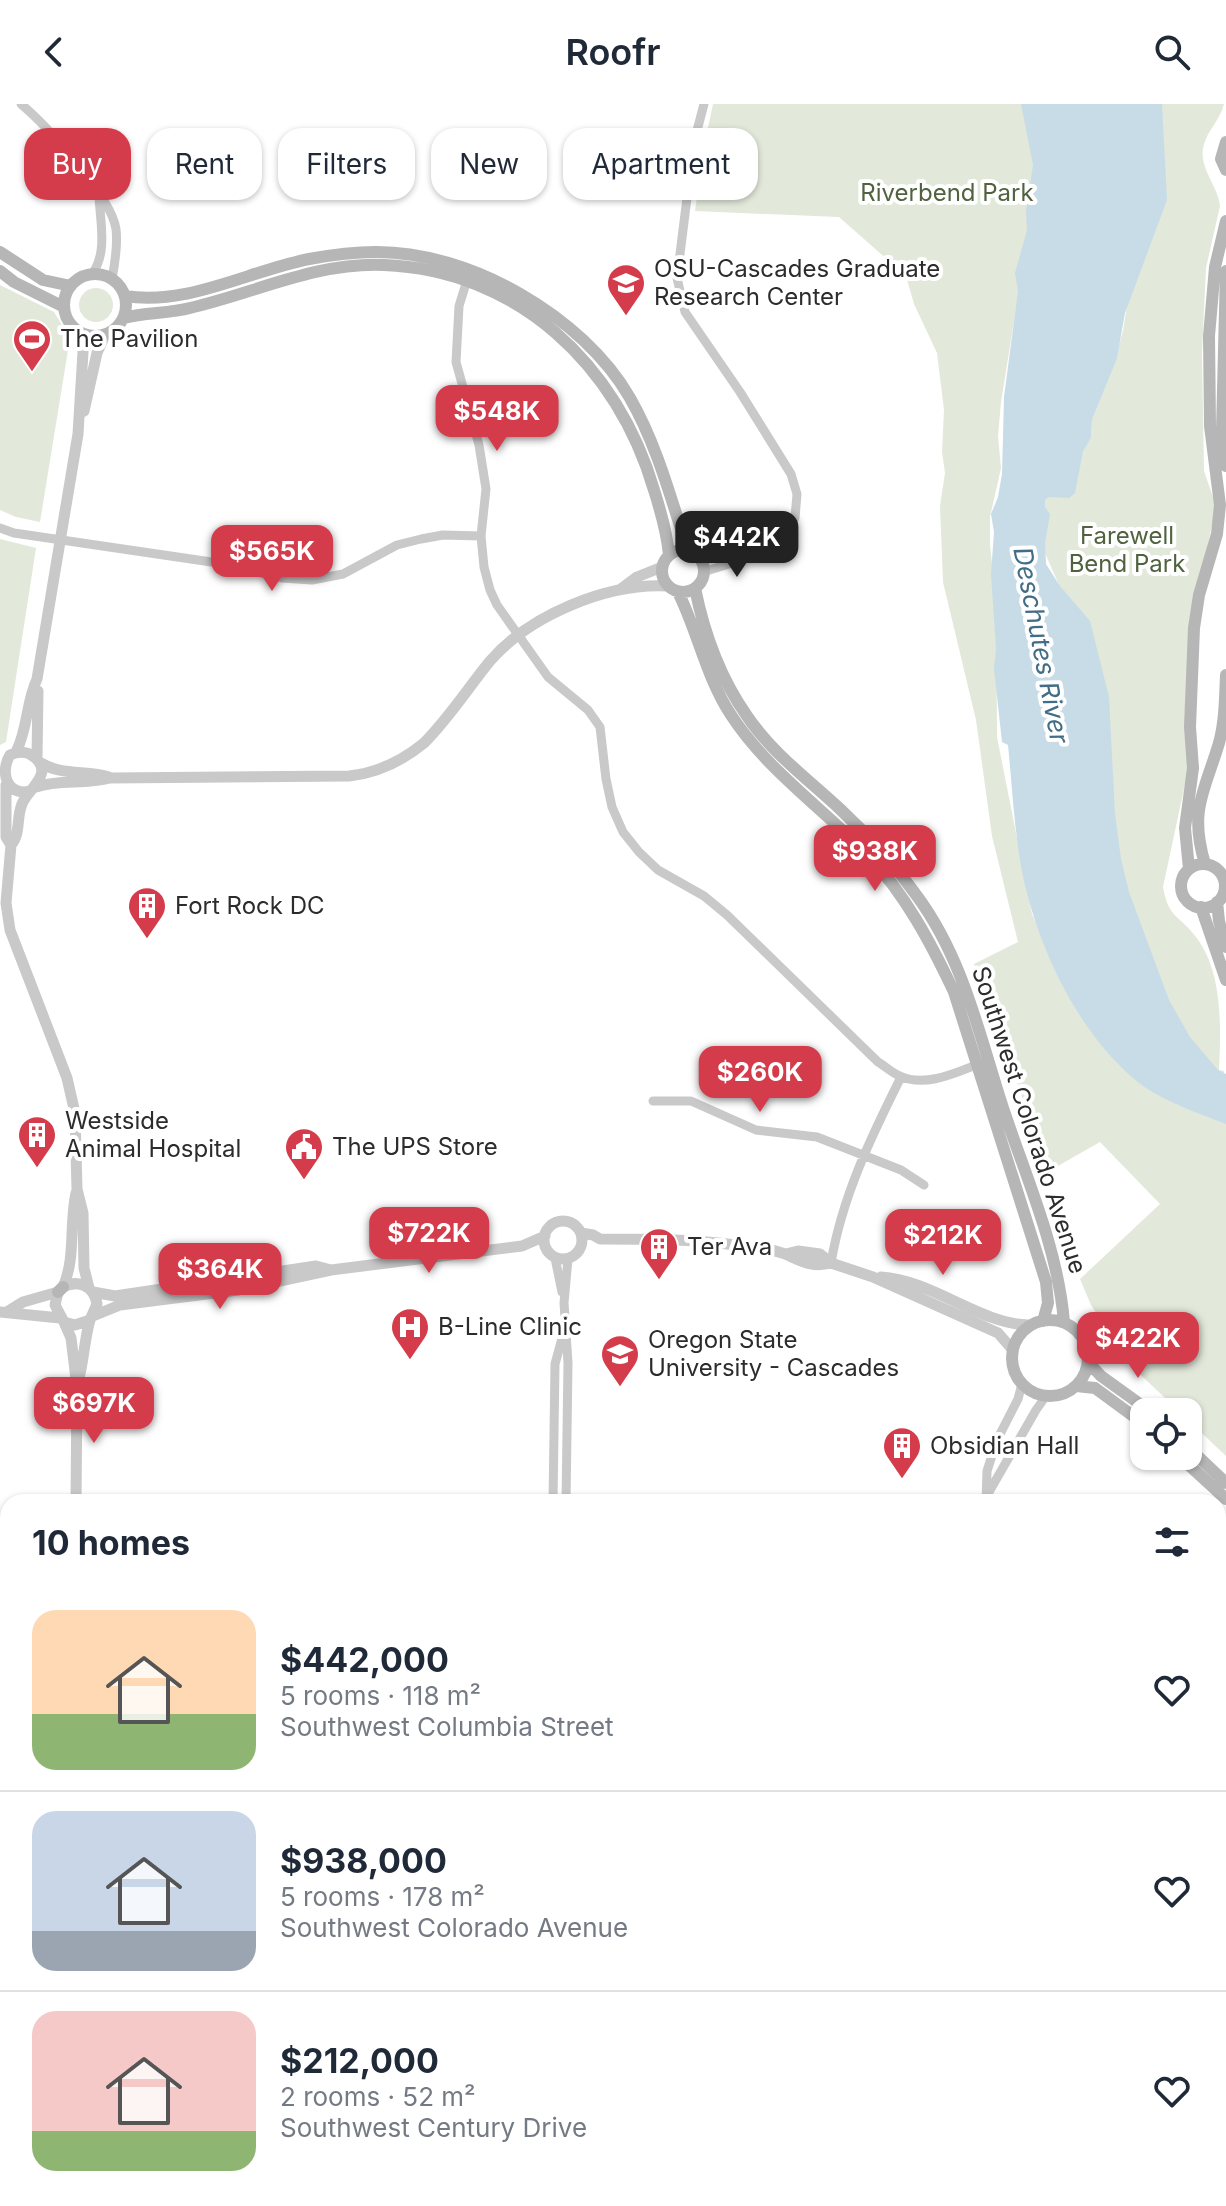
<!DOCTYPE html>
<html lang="en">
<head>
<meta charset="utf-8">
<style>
	:root { --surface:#fff; --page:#f6f6f7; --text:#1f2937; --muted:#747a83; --line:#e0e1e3; --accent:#d53c4b }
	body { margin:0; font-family:Inter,sans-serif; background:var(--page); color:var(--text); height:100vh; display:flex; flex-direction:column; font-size:30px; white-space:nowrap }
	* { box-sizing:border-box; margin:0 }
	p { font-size:26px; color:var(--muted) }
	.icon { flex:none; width:44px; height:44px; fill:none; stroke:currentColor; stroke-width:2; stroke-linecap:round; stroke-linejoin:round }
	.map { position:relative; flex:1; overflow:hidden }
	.drawer { position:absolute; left:0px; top:1390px; width:1226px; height:712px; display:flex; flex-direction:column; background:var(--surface); border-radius:24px 24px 0 0; box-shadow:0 2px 6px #0004 }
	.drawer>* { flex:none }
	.hud { position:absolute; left:24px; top:24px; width:800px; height:72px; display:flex; gap:16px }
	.fabs { position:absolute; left:1130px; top:1294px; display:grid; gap:16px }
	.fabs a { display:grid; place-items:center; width:72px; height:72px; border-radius:16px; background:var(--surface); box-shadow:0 2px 6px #0004; font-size:40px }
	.price { position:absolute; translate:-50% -68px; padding:0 18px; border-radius:16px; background:var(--accent); color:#fff; font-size:26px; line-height:52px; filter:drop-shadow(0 2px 4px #0008) }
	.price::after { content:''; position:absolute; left:50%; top:48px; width:24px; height:18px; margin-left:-12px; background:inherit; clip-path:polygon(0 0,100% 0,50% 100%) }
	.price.on { background:#222; color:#fff }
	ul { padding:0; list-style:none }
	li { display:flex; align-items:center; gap:24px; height:200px; padding:0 32px }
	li+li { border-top:2px solid var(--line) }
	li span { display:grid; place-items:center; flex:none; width:224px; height:160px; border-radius:24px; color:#555 }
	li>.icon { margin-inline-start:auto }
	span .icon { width:96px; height:96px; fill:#fffc; stroke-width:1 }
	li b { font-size:34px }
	h2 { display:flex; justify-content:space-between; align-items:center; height:96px; padding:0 32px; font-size:34px }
	.chip { padding:0 28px; border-radius:24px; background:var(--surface); box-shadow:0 2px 6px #0004; font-size:28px; line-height:72px }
	.chip.on { background:var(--accent); color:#fff }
	header { display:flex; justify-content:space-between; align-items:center; height:104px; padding:0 32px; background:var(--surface); font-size:36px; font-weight:600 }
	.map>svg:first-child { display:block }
	.green { fill:#e2e8da }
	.water { fill:#c7dce7 }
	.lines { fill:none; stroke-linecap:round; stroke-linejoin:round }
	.minor { stroke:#c9c9c9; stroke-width:9 }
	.tertiary { stroke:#c9c9c9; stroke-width:11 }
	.secondary { stroke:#b6b6b6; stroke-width:12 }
	.labels { text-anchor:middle; stroke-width:8; stroke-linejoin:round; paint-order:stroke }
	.park-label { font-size:24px; fill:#50633e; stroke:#fff }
	.poi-label { font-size:24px; fill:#2c2c2c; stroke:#fff; text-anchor:start }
	.street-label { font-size:24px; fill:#2c2c2c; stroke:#fff }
	.water-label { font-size:26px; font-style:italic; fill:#426d86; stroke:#fff }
</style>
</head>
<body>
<header><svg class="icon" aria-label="back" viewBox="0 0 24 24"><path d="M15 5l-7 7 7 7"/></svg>Roofr<svg class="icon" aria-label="search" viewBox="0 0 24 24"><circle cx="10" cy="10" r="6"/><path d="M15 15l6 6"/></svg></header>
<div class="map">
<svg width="1226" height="2102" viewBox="0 0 1226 2102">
	<rect width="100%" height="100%" fill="#fff"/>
	<!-- green -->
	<path class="green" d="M713,0H1029L1037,74L1001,298L998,332L1001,364L990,413V441L996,496L997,633L1032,810L1048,845L1226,1012V1352L1188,1316V1308H1180L1127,1258L1091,1201L1080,1175L1160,1100L1100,1038L1049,1067L974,860L1018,838L992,732L976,616L943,478L940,402L945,369L942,348L944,306L937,249L914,200L906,172L839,113L695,107L703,47Z
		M1158,0H1224C1220,16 1208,26 1204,40C1197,63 1218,81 1220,102L1206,164L1202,249L1204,367L1214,396V412L1205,454L1188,666L1163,783C1169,816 1179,810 1196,833C1223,868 1221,924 1219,966L1224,967V971L1200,964L1129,815L1072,511L1042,442L1045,395L1091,334L1092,316L1113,262L1123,227Z
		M0,181L54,208L70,234L40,418L16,413L0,406Z
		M79 201a17 17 0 1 1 34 0a17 17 0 1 1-34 0Z
		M0,435L36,444L6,638L0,641Z
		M517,2094H609L615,2102H522Z"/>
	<!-- water -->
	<path class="water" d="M1021,0H1162L1167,96L1125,209L1117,254L1092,316L1091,334L1083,347L1075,389L1069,394L1049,393L1045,396V403L1050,410L1045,439L1046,460L1060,482L1090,517L1109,593L1115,710L1121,755L1129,788L1169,896L1190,933L1218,966L1226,970V1020C1199,1009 1167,999 1143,982C1079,934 1035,839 1021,762C1014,722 1012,681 1008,641L1002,638L994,565L996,545L991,470L994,428L991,410L998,393L1002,370L1004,293L1018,187L1015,169L1027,126L1026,108L1033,61Z"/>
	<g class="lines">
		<!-- minor -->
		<path class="minor" d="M21,0C47,22 111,92 116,125C118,141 115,159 112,175
			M92,170C108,149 100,117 99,92
			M468,173L459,202L456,258L479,341L486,385L481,432L484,463L490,486L497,501L548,573L588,606L600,623L606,675L612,703L623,728L639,748L658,766L704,792L727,811L878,958C885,962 892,969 900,972C926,984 957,968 981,959
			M0,424L14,429L225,460L282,474L312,476L343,470L397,441L421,435L443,431L481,432
			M699,455L742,445L755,447
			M703,468L742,456L755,447L779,438L795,414L797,390L791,370L740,288L685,208L677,174L694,38L704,0
			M653,997H691L756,1026L817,1033L901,1066L924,1081
			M555,1154L562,1188
			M831,1159C842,1093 871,1033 901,973
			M989,1388L1036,1306L1046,1292
			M553,1398L555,1260L564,1227
			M566,1398L568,1259L564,1199L568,1155
			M986,1398L987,1367L997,1336L1018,1295L1022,1280
			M0,1419H8
			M1218,1563L1226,1566
			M0,1780H8
			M0,1958H8
			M1043,2094L1051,2102
			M14,2102V2094"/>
		<!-- tertiary -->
		<path class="tertiary" d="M84,307L97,249L105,231
			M621,485L637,473L662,463
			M16,648C28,625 26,598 37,575L78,330L83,248L81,229
			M37,654L38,587
			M39,658C61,672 85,666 109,673
			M6,681V733L11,741L6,799L10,826L67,974L75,1009L77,1085L83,1109L84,1164L89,1184
			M36,683C60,675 85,681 110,674L349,672C378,669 402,657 424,639C449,614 468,584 490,557C530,511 607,479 667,482
			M11,741C21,730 16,714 22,700C28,685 55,669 34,653C27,647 19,647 10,651C0,667 6,693 30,687
			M544 1136a19 19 0 1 1 38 0a19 19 0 1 1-38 0Z
			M581,1129L593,1131L600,1135C645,1135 691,1135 736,1141C752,1143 770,1144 785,1150C802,1157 811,1164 831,1159
			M786,1150L798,1147L820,1150L831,1159L873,1173L998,1229L1012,1245
			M881,1173C932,1176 980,1220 1028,1221
			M63,1183C76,1154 69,1120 76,1089
			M58,1188L55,1201L64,1218L75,1221L90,1216L97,1200C94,1182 79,1175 63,1183
			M93,1188L115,1192L316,1162L331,1166
			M0,1208L60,1214
			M7,1208L23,1198L58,1188
			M93,1212L120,1201L238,1186L331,1166L522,1142L545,1132
			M64,1218L71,1234L77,1283L76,1398
			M78,1278C84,1257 84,1237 90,1216
			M159,2102V2094"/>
		<!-- secondary -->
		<path class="secondary" d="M1226,38L1221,55L1226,66
			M0,148L43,176L71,182
			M0,167L14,178L64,203
			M1226,167L1222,326L1226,362
			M64 201a31 31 0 1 1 62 0a31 31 0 1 1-62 0Z
			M125,192C188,202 248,167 309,155C331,151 353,148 375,148C469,147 583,212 630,294C657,341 671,395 688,447
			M124,214C145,208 168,210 190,204C255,189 316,158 384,161C518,166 618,262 654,386C661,408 667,429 669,451
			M662 467a21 21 0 1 1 42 0a21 21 0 1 1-42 0Z
			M695,484C704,529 721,575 747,612C772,649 809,676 841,706C869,732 895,761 917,792C965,857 980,935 1005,1010C1028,1078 1058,1146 1064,1218
			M678,488C698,528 706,573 731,611C766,665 822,704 867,750C905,790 931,839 954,888L1046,1178L1048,1199L1043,1217
			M1205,760C1189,706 1204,689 1219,639C1225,617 1225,594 1226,571
			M1181 782a22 22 0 1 1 44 0a22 22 0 1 1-44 0Z
			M1189,765L1185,724L1193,664L1190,623L1194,524L1199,491L1217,430L1220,401L1210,322L1209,232L1215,163L1226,117
			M1217,798L1219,817L1226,843
			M1201,803L1226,876
			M58,1188L63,1183
			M1012 1254a38 38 0 1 1 76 0a38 38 0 1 1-76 0Z
			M1088,1258L1101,1272L1151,1308
			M1076,1282L1095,1284L1144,1320
			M1188,1343L1226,1379
			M1179,1352L1226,1395"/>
	</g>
	<!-- icons -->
	<defs>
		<symbol id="university-pin" viewBox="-11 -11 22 30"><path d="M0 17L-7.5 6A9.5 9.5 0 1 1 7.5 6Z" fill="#d53c4b" stroke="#fff"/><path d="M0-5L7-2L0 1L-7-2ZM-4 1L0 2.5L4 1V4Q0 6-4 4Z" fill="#fff"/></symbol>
		<symbol id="stadium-pin" viewBox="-11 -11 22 30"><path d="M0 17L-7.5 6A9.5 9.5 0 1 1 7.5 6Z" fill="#d53c4b" stroke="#fff"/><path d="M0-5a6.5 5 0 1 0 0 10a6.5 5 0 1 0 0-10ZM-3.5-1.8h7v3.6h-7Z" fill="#fff"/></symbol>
		<symbol id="building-pin" viewBox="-11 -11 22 30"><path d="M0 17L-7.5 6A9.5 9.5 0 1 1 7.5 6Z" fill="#d53c4b" stroke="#fff"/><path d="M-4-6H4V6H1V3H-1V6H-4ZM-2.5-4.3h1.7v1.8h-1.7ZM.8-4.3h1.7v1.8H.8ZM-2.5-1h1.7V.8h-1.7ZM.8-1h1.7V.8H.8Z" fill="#fff"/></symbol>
		<symbol id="civic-pin" viewBox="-11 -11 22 30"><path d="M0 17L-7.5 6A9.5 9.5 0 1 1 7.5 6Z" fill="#d53c4b" stroke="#fff"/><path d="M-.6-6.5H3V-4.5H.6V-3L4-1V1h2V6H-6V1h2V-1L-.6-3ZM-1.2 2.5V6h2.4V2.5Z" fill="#fff"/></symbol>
		<symbol id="hospital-pin" viewBox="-11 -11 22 30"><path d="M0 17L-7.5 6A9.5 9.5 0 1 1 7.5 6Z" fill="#d53c4b" stroke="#fff"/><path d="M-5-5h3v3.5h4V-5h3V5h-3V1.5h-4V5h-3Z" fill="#fff"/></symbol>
	</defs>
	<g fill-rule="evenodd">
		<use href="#university-pin" x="604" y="157" width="44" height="60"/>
		<use href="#stadium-pin" x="10" y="213" width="44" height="60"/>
		<use href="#building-pin" x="125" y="780" width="44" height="60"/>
		<use href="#building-pin" x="15" y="1009" width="44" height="60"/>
		<use href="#civic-pin" x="282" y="1021" width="44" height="60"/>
		<use href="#building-pin" x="637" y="1121" width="44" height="60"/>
		<use href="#hospital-pin" x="388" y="1201" width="44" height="60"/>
		<use href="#university-pin" x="598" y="1228" width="44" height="60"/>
		<use href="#building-pin" x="880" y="1320" width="44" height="60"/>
	</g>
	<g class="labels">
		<!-- park labels -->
		<g class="park-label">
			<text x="947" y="97">Riverbend Park</text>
			<text x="1127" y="440">Farewell<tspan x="1127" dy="28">Bend Park</tspan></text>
		</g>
		<!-- poi labels -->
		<g class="poi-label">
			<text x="654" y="173">OSU-Cascades Graduate<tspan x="654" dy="28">Research Center</tspan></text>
			<text x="60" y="243">The Pavilion</text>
			<text x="175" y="810">Fort Rock DC</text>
			<text x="65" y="1025">Westside<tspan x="65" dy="28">Animal Hospital</tspan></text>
			<text x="332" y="1051">The UPS Store</text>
			<text x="687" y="1151">Ter Ava</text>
			<text x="438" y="1231">B-Line Clinic</text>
			<text x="648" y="1244">Oregon State<tspan x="648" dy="28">University - Cascades</tspan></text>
			<text x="930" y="1350">Obsidian Hall</text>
		</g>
		<!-- street labels -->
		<g class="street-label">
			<text transform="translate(1029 1016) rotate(72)" y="8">Southwest Colorado Avenue</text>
		</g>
		<!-- water labels -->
		<g class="water-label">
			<text transform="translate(1041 541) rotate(79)" y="9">Deschutes River</text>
		</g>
	</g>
</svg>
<div class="fabs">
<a><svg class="icon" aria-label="locate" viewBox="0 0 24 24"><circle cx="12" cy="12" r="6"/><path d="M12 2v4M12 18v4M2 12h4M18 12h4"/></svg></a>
</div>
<b class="price" style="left:497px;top:349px">$548K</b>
<b class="price on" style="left:737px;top:475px">$442K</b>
<b class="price" style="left:272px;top:489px">$565K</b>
<b class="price" style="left:875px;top:789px">$938K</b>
<b class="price" style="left:760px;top:1010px">$260K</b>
<b class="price" style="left:429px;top:1171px">$722K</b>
<b class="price" style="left:943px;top:1173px">$212K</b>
<b class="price" style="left:220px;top:1207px">$364K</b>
<b class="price" style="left:1138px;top:1276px">$422K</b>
<b class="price" style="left:94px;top:1341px">$697K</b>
<div class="hud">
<a class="chip on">Buy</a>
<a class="chip">Rent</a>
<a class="chip">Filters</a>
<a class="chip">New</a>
<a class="chip">Apartment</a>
</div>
<section class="drawer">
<h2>10 homes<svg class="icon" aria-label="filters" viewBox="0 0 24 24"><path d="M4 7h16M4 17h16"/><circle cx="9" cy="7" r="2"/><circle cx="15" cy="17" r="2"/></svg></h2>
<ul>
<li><span style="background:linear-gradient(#ffd9b3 65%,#8fb573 0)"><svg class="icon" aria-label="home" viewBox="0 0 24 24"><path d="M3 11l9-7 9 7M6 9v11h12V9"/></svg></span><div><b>$442,000</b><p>5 rooms · 118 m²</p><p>Southwest Columbia Street</p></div><svg class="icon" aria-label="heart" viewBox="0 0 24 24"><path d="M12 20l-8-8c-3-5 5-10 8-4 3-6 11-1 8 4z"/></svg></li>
<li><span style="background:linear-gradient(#c9d6e8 75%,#9aa5b1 0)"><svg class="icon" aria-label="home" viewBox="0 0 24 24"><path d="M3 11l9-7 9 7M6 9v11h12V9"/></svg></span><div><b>$938,000</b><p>5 rooms · 178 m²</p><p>Southwest Colorado Avenue</p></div><svg class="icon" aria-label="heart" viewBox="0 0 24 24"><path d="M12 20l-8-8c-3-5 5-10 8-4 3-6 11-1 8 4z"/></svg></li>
<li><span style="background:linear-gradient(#f6c9c9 75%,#8fb573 0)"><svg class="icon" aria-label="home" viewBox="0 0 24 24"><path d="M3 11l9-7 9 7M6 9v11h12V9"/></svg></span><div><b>$212,000</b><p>2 rooms · 52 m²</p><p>Southwest Century Drive</p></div><svg class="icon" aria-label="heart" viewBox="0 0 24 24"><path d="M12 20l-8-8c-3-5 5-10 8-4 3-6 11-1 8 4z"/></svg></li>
</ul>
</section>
</div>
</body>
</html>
